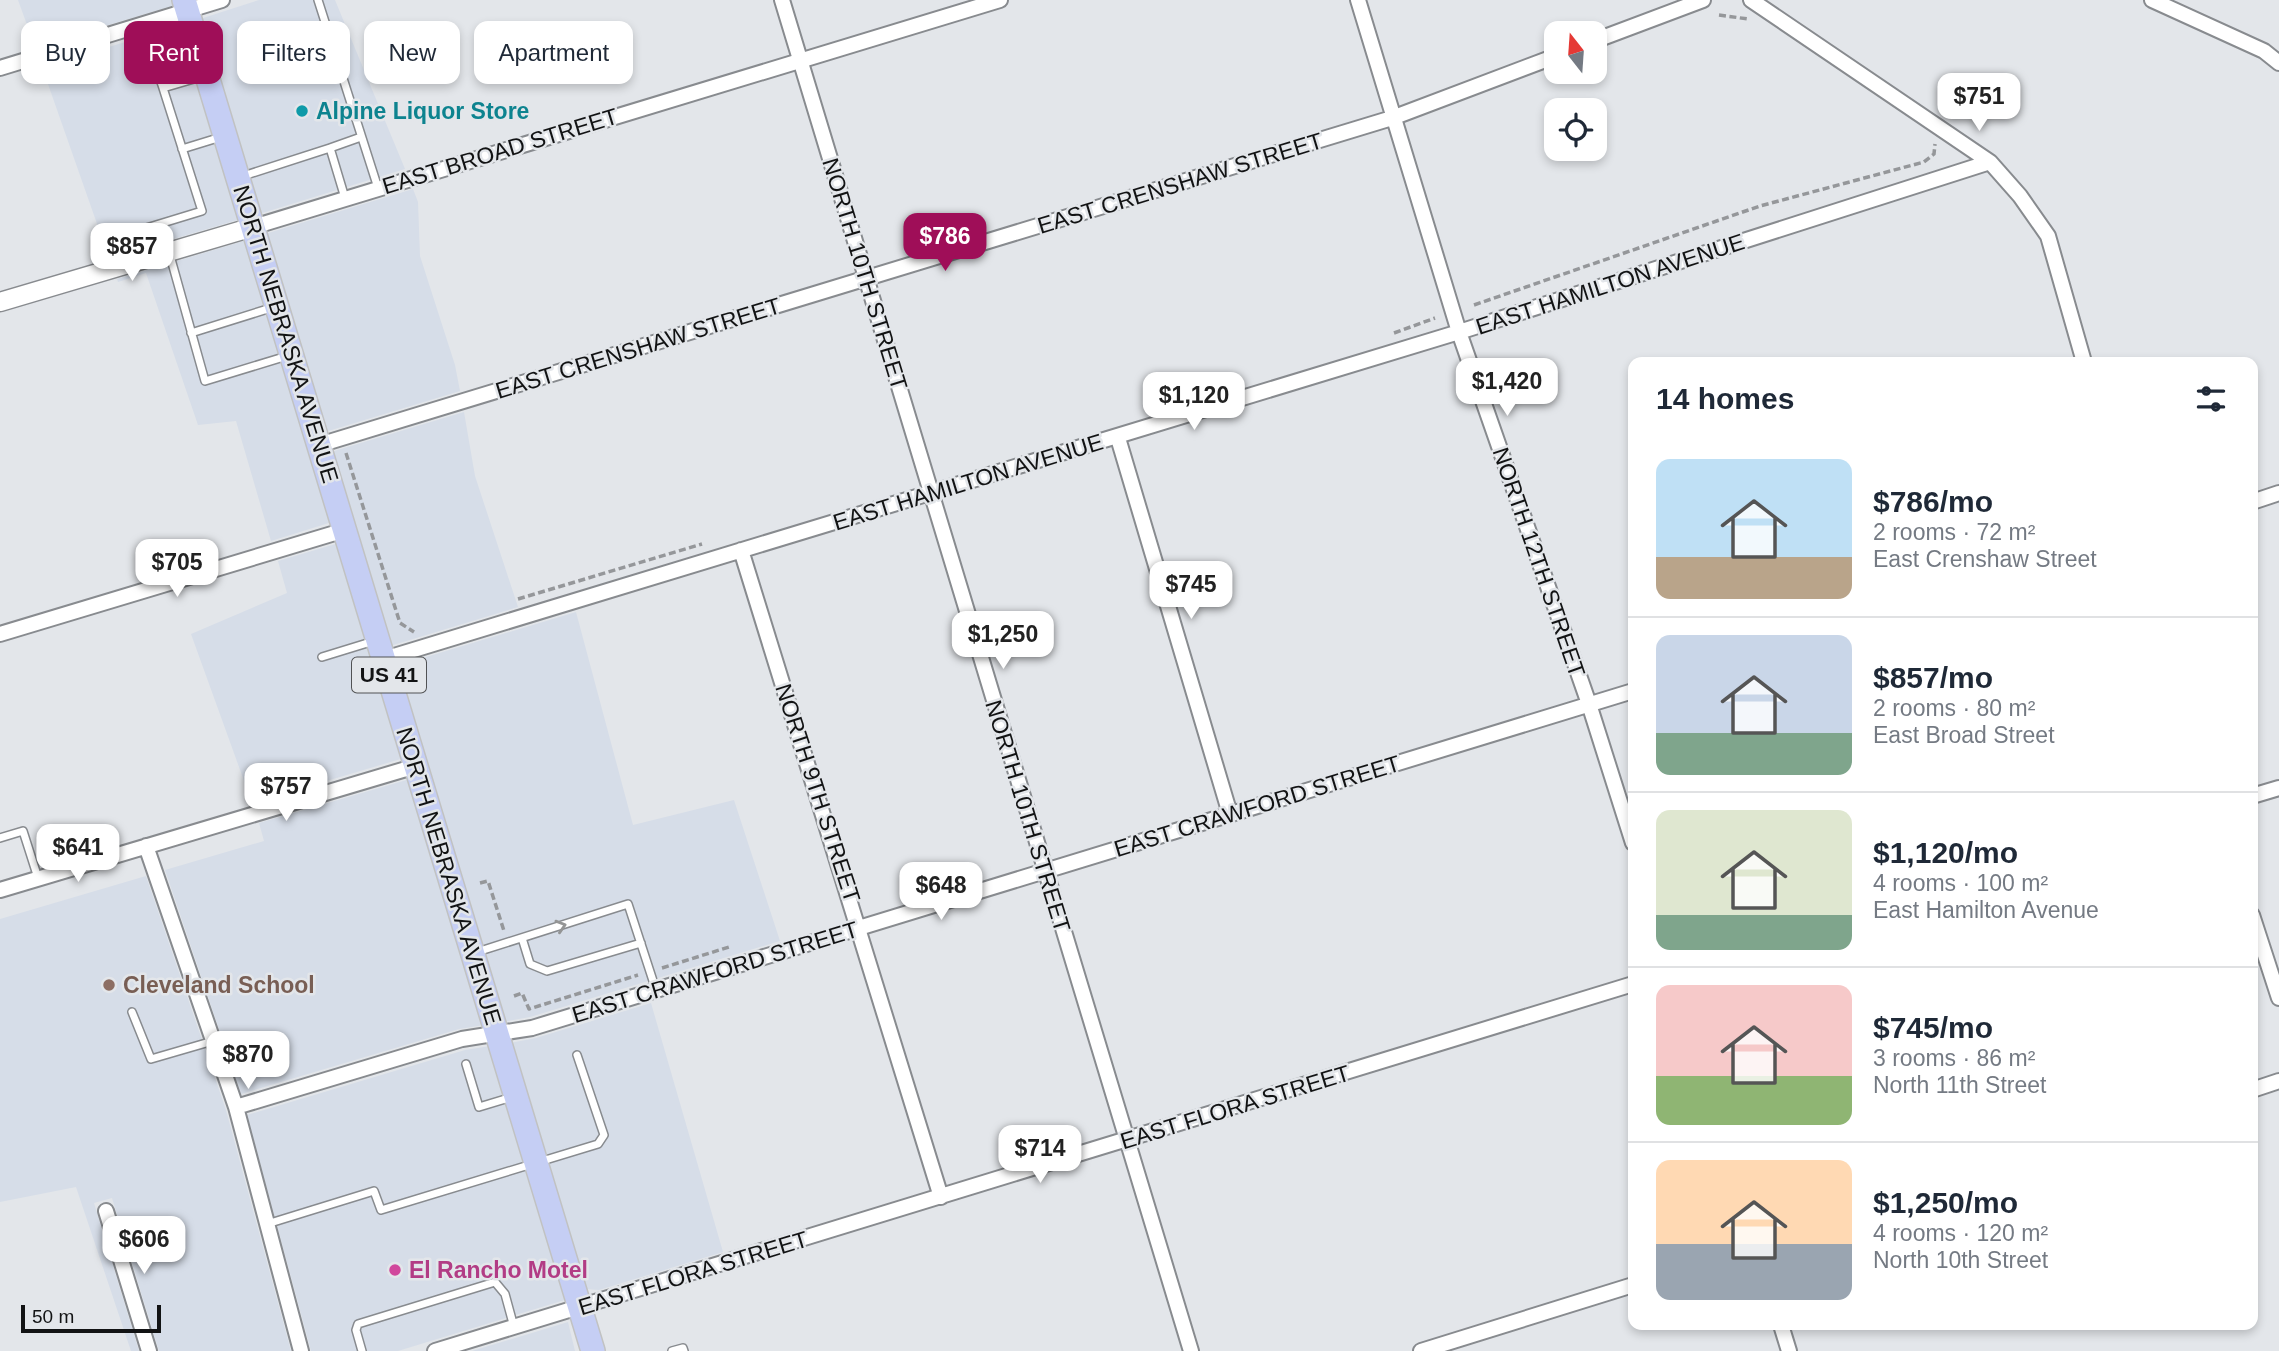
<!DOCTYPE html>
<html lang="en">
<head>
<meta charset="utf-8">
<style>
	:root { --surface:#fff; --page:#f6f6f7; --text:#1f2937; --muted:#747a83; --line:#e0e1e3; --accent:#9f0e58 }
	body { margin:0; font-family:Arial,sans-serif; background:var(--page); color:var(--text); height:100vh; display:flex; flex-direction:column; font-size:26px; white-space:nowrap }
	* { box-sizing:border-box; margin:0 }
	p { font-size:23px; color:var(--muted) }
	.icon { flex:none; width:38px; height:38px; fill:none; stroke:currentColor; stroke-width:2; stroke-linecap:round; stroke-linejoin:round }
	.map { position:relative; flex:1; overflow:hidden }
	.sheet { position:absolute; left:1628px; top:357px; width:630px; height:973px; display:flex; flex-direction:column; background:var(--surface); border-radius:14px; box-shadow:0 4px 10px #0003 }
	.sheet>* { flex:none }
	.banner { position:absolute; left:21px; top:21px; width:665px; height:63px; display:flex; gap:14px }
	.needle { width:46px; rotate:343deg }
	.fabs { position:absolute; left:1544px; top:21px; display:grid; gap:14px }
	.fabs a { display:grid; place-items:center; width:63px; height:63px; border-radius:14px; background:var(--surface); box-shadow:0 4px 10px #0003; font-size:35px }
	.scale { position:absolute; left:21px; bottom:18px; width:140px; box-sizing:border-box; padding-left:7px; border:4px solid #121314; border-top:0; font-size:19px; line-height:24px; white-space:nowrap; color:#121314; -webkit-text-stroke:5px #e3e6ea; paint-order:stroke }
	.price { position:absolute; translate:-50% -60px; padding:0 16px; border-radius:14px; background:#fff; color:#222; font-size:23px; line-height:46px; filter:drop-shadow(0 2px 4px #0008) }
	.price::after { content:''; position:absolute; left:50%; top:42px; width:21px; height:16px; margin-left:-10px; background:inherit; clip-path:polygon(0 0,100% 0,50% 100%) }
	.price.selected { background:var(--accent); color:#fff }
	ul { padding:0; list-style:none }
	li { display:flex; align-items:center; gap:21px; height:175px; padding:0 28px }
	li+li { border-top:2px solid var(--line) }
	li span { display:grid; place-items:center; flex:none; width:196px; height:140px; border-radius:14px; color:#555 }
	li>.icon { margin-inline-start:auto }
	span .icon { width:84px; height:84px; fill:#fffc; stroke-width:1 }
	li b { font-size:30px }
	h2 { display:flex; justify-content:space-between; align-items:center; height:84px; padding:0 28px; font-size:30px }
	.pill { padding:0 24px; border-radius:14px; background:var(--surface); box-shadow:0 4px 10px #0003; font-size:24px; line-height:63px }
	.pill.selected { background:var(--accent); color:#fff }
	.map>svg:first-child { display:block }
	.built { fill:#d6dde8 }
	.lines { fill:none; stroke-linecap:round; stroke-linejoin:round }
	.service-casing { stroke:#888b8f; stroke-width:10 }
	.minor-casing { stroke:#888b8f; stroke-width:18 }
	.tertiary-casing { stroke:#888b8f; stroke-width:21 }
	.primary-casing { stroke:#c1c2c2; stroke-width:26 }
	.path { stroke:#95979a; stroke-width:3.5; stroke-dasharray:7 3.5; stroke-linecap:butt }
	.service { stroke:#fff; stroke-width:7 }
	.minor { stroke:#fff; stroke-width:14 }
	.tertiary { stroke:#fff; stroke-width:18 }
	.primary { stroke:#c5cef4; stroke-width:23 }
	.oneway { stroke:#949595 }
	.culture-dot { fill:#0f9aa8; stroke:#e3e6ea; stroke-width:2.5 }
	.education-dot { fill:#8d6e63; stroke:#e3e6ea; stroke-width:2.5 }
	.hotel-dot { fill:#d1479c; stroke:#e3e6ea; stroke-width:2.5 }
	.labels { text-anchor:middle; stroke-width:5; stroke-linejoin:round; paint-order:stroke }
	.shield { fill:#e3e6ea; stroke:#515254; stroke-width:2 }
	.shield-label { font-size:21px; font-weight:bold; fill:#121314 }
	.culture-label { font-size:23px; font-weight:bold; fill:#0d838f; stroke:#e3e6ea; text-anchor:start }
	.street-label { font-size:23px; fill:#121314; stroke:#e3e6ea }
	.education-label { font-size:23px; font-weight:bold; fill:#785e54; stroke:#e3e6ea; text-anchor:start }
	.hotel-label { font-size:23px; font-weight:bold; fill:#b23c85; stroke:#e3e6ea; text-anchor:start }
</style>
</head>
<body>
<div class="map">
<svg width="2279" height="1351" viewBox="0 0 2279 1351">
	<rect width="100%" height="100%" fill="#e3e6ea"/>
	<!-- built -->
	<path class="built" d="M18,0H174L175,5L35,47Z
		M259,0H335L405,169L259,214L200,19Z
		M182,25L241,219L109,258L42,67Z
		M413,189L418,202L420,256L455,365L460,391L325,432L265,234Z
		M247,240L332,522L271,541L236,421L198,425L146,273L118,282L117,279Z
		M464,412L475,476L518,607L390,646L331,452Z
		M339,543L404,758L252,803L191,634L287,593L278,561Z
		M576,612L633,825L734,800L780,941L530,1017L503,1022L396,666Z
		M410,779L484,1025L459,1029L241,1094L165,870L264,841L259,823Z
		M146,876L226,1110L291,1351H159L112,1198L94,1203L139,1351H131L76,1187L0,1202V919Z
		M651,1003L723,1252L599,1290L585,1289L510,1043L536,1038Z
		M490,1046L568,1299L398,1351H311L247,1115L465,1050Z
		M568,1322L575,1351H472Z"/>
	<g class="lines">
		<defs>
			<path id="service" d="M318,0L378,188
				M142,26L163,88
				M330,148L361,137
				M182,149L221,137
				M240,177L330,148L345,198
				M169,252L205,381L287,356
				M128,263L120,236L202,211L163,88L204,76
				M191,333L274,307
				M322,657L374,641
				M0,838L23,831L38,878
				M522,938L530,964L547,971L641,943
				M477,952L628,904L656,990
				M132,1012L151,1059L213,1041
				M466,1064L479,1107L512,1097
				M267,1224L374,1191L381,1210L598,1144L604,1135L577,1055
				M362,1351L356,1330L358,1324L495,1282L505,1294L514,1327
				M672,1351L683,1348L684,1351"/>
			<path id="minor" d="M782,0L1191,1351
				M1358,0L1459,332L1589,704L1633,843
				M1751,0L1990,162L2020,196L2048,236L2084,362
				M2152,0L2264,51L2279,63
				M1594,41L1703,0
				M0,68L222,0
				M253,227L1000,0
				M1118,438L1230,814
				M319,445L1392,118L1556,56
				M2252,502L2279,493
				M741,550L941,1197
				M0,634L345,530
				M384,659L1459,332L1990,162
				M2252,796L2279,788
				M146,846L236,1107L301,1351
				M0,890L416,766
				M2252,915L2279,998
				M2252,1090L2279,1081
				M236,1107L462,1039L532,1028L1633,691
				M106,1211L149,1351
				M1781,1325L1789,1351
				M435,1351L1633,984
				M1421,1351L1633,1285"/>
			<path id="tertiary" d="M0,302L253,227"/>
			<path id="primary" d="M184,0L593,1351"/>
		</defs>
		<!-- service casing -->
		<use href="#service" class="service-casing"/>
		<!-- minor casing -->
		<use href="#minor" class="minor-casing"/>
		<!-- tertiary casing -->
		<use href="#tertiary" class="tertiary-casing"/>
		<!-- primary casing -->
		<use href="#primary" class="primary-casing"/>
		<!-- path -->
		<path class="path" d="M1719,15L1748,19
			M1474,305L1760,206L1924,162L1934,154L1935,144
			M1394,333L1435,318
			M346,453L400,623L414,632
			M518,599L702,544
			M480,883L488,881L504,931
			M662,968L729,947
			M514,996L522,993L529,1009L638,975"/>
		<!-- service -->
		<use href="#service" class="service"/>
		<!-- minor -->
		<use href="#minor" class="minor"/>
		<!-- tertiary -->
		<use href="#tertiary" class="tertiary"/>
		<!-- primary -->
		<use href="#primary" class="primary"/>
	</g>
	<!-- one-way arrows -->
	<defs><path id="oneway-chevron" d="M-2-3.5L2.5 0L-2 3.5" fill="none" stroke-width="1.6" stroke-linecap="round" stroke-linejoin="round" transform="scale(1.75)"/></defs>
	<use class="oneway" href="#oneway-chevron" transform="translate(561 926) rotate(-17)"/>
	<!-- markers -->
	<circle class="culture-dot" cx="302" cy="111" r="7"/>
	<circle class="education-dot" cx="109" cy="985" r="7"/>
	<circle class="hotel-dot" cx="395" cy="1270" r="7"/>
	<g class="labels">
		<!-- shield labels -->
		<rect class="shield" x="352" y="657.5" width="74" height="35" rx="5"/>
		<g class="shield-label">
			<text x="389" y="682">US 41</text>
		</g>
		<!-- culture labels -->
		<g class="culture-label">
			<text x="316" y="119">Alpine Liquor Store</text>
		</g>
		<!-- street labels -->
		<g class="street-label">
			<text transform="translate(500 151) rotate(-17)" y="8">EAST BROAD STREET</text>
			<text transform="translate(1180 183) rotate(-17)" y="8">EAST CRENSHAW STREET</text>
			<text transform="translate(865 274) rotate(73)" y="8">NORTH 10TH STREET</text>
			<text transform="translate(1610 284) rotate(-18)" y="8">EAST HAMILTON AVENUE</text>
			<text transform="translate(286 334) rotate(73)" y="8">NORTH NEBRASKA AVENUE</text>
			<text transform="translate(638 348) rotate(-17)" y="8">EAST CRENSHAW STREET</text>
			<text transform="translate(968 482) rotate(-17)" y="8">EAST HAMILTON AVENUE</text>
			<text transform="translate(1539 562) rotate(71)" y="8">NORTH 12TH STREET</text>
			<text transform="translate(818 793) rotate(72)" y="8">NORTH 9TH STREET</text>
			<text transform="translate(1257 806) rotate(-17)" y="8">EAST CRAWFORD STREET</text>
			<text transform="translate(1028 816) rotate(73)" y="8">NORTH 10TH STREET</text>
			<text transform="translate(449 876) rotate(73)" y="8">NORTH NEBRASKA AVENUE</text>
			<text transform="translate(715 972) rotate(-17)" y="8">EAST CRAWFORD STREET</text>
			<text transform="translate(1235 1107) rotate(-17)" y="8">EAST FLORA STREET</text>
			<text transform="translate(693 1273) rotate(-17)" y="8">EAST FLORA STREET</text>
		</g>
		<!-- education labels -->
		<g class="education-label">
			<text x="123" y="993">Cleveland School</text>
		</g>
		<!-- hotel labels -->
		<g class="hotel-label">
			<text x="409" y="1278">El Rancho Motel</text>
		</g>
	</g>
</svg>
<div class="fabs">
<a><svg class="needle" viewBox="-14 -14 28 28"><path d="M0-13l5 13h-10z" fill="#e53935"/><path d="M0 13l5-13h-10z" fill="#747a83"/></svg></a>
<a><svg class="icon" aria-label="locate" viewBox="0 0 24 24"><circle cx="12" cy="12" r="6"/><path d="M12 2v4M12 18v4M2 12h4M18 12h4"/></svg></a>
</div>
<div class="scale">50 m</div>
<b class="price" style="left:1979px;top:133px">$751</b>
<b class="price selected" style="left:945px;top:273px">$786</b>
<b class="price" style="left:132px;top:283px">$857</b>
<b class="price" style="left:1507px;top:418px">$1,420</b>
<b class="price" style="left:1194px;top:432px">$1,120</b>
<b class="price" style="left:177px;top:599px">$705</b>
<b class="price" style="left:1191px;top:621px">$745</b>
<b class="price" style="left:1003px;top:671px">$1,250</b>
<b class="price" style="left:286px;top:823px">$757</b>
<b class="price" style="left:78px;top:884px">$641</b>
<b class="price" style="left:941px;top:922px">$648</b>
<b class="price" style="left:248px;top:1091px">$870</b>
<b class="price" style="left:1040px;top:1185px">$714</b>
<b class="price" style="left:144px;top:1276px">$606</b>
<div class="banner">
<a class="pill">Buy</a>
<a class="pill selected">Rent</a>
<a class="pill">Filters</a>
<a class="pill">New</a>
<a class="pill">Apartment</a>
</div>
<section class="sheet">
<h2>14 homes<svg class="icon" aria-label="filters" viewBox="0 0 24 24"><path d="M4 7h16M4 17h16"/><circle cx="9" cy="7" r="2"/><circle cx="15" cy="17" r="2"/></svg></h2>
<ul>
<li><span style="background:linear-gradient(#bfe0f5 70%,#b9a48a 0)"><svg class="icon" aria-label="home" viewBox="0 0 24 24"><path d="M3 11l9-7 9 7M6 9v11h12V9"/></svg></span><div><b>$786/mo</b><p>2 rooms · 72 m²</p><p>East Crenshaw Street</p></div></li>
<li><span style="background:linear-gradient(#c9d6e8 70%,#7fa58c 0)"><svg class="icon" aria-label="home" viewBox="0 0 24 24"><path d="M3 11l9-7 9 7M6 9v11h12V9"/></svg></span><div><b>$857/mo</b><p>2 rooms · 80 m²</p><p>East Broad Street</p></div></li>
<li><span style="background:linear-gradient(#dfe7d0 75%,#7fa58c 0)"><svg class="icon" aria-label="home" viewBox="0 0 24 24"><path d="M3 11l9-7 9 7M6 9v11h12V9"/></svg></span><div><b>$1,120/mo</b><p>4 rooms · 100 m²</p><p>East Hamilton Avenue</p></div></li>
<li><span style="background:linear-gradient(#f6c9c9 65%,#8fb573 0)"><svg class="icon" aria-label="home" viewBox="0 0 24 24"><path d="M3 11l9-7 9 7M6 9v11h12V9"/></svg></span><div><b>$745/mo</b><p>3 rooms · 86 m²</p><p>North 11th Street</p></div></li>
<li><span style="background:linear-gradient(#ffd9b3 60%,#9aa5b1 0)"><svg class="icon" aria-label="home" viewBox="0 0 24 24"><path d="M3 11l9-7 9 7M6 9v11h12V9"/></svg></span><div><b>$1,250/mo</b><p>4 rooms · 120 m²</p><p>North 10th Street</p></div></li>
</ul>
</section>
</div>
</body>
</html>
